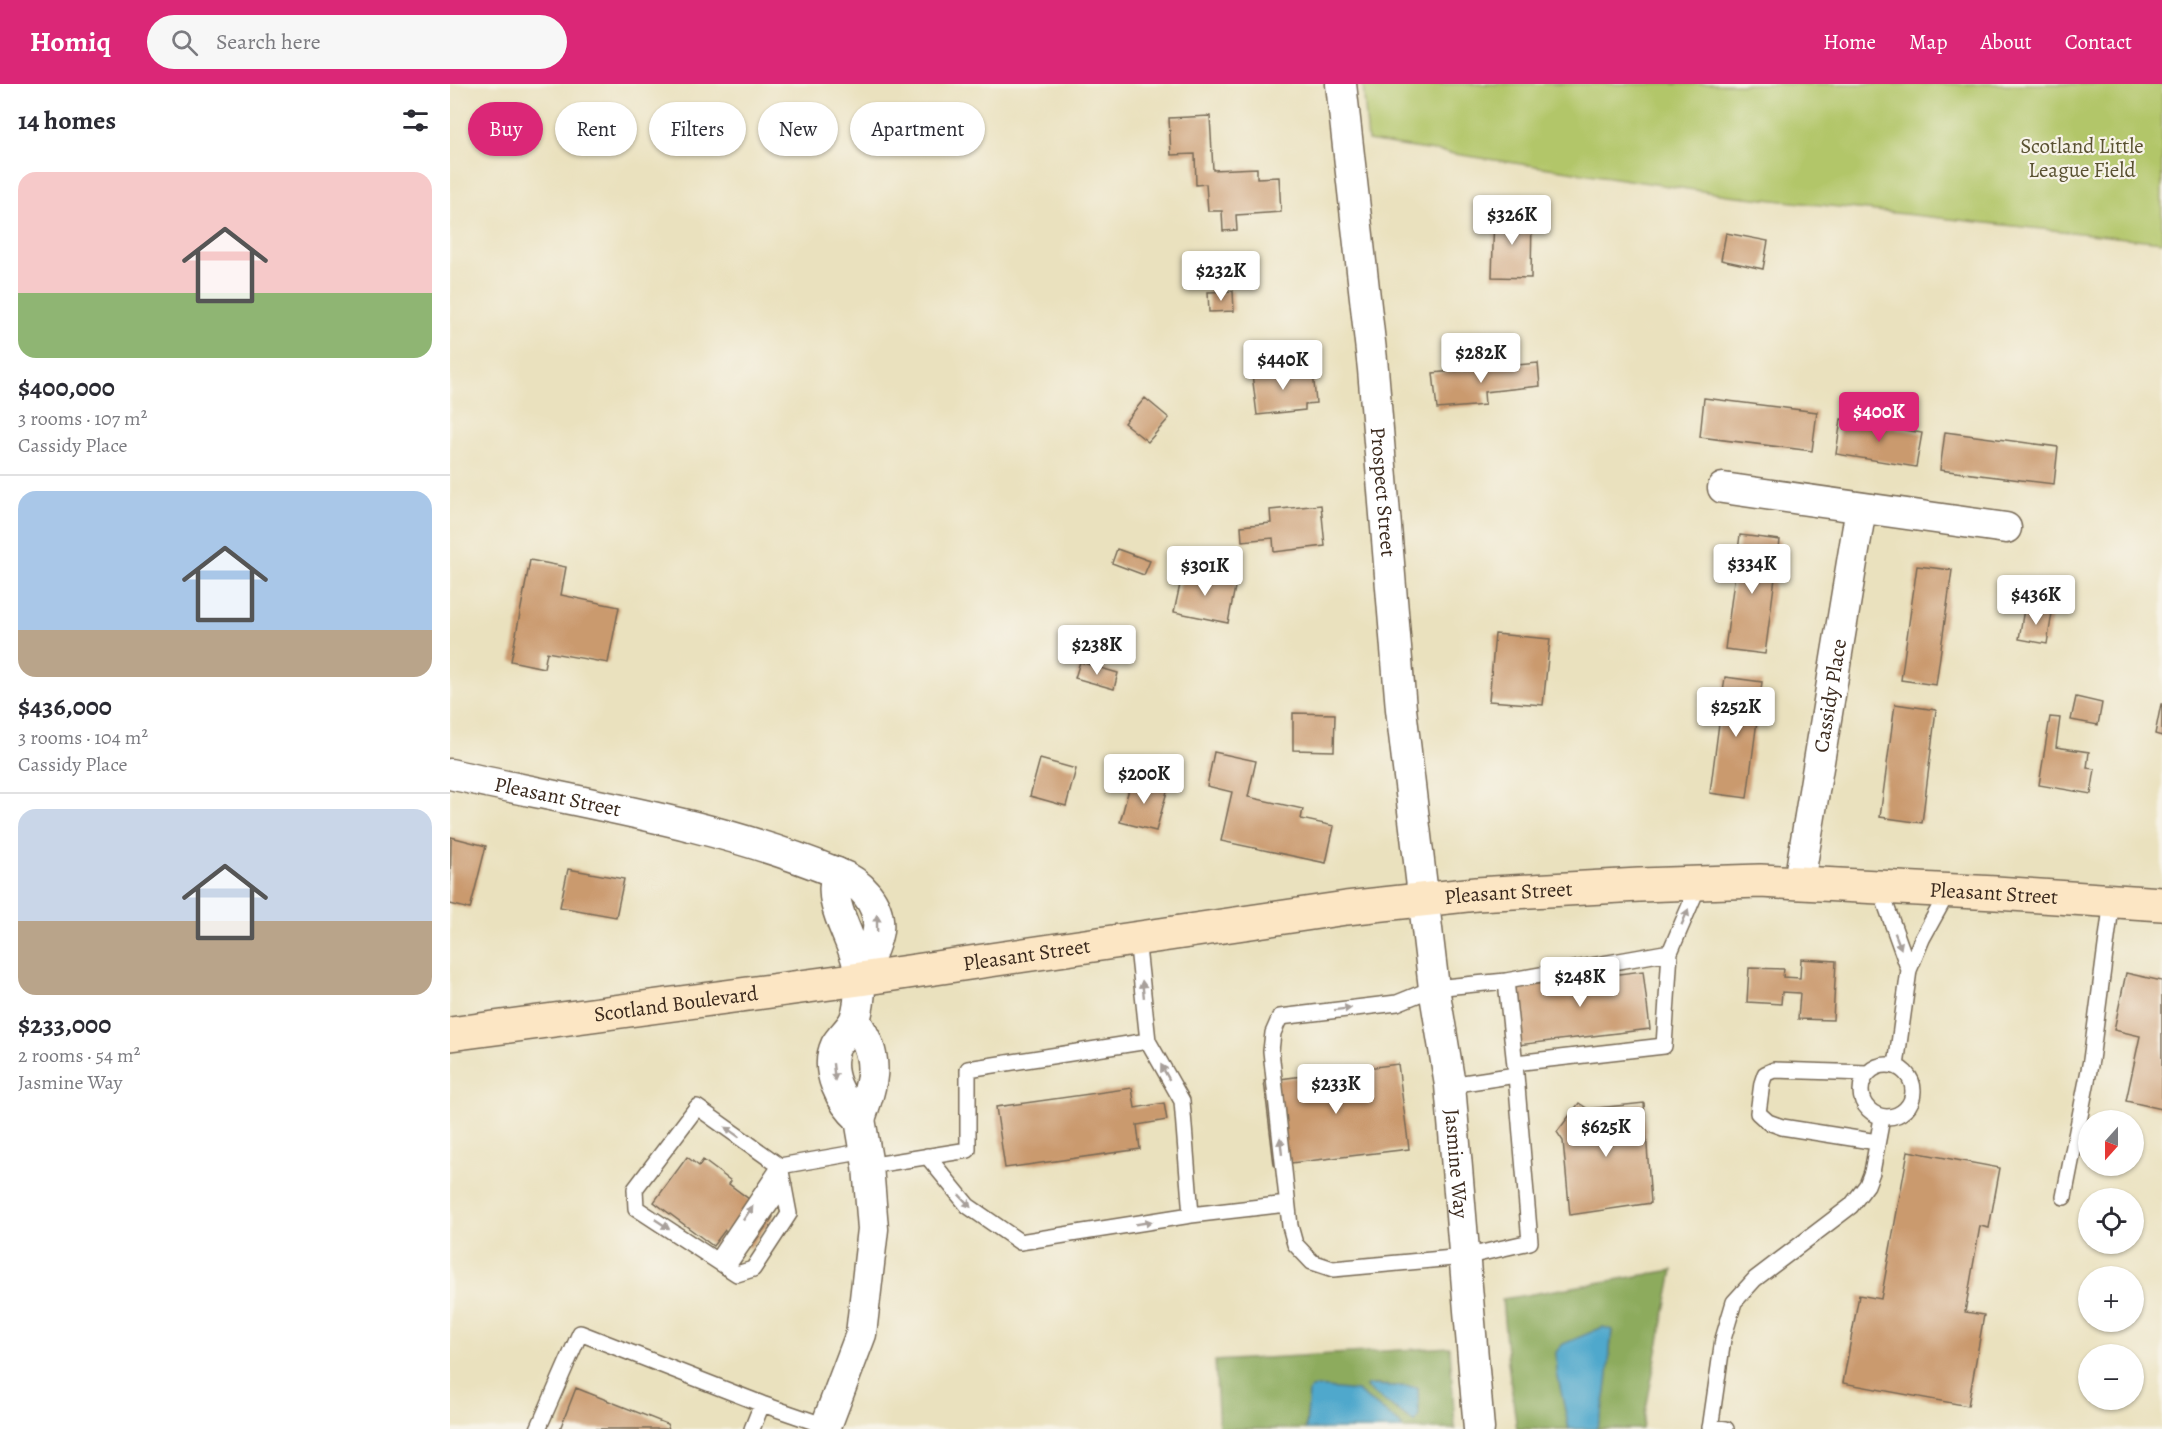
<!DOCTYPE html>
<html lang="en">
<head>
<meta charset="utf-8">
<style>
	:root { --surface:#fff; --page:#f7f7f7; --text:#2b2b33; --muted:#7c7c81; --line:#e1e1e2; --accent:#db2777 }
	body { margin:0; font-family:Alegreya,serif; background:var(--page); color:var(--text); height:100vh; display:flex; flex-direction:column; font-size:22px; white-space:nowrap }
	* { box-sizing:border-box; margin:0 }
	p { font-size:20px; color:var(--muted) }
	.icon { flex:none; width:33px; height:33px; fill:none; stroke:currentColor; stroke-width:2; stroke-linecap:round; stroke-linejoin:round }
	.map { position:relative; flex:1; overflow:hidden }
	.details { display:flex; flex-direction:column; background:var(--surface); width:450px }
	.details>* { flex:none }
	.top-card { position:absolute; left:18px; top:18px; width:570px; height:54px; display:flex; gap:12px }
	.needle { width:39px; rotate:201deg }
	.buttons { position:absolute; left:1628px; top:1026px; display:grid; gap:12px }
	.buttons a { display:grid; place-items:center; width:66px; height:66px; border-radius:50%; background:var(--surface); box-shadow:0 2px 4px #0004; font-size:30px }
	.price { position:absolute; translate:-50% -51px; padding:0 14px; border-radius:6px; background:#fff; color:#222; font-size:20px; line-height:39px; filter:drop-shadow(0 2px 3px #0008) }
	.price::after { content:''; position:absolute; left:50%; top:36px; width:18px; height:14px; margin-left:-9px; background:inherit; clip-path:polygon(0 0,100% 0,50% 100%) }
	.price.selected { background:var(--accent); color:#fff }
	ul { padding:0; list-style:none }
	li { display:grid; align-content:center; gap:12px; height:318px; padding:0 18px }
	li+li { border-top:2px solid var(--line) }
	li span { display:grid; place-items:center; height:186px; border-radius:18px; color:#555 }
	li>.icon { margin-inline-start:auto }
	span .icon { width:108px; height:108px; fill:#fffc; stroke-width:1 }
	li b { font-size:26px }
	h2 { display:flex; justify-content:space-between; align-items:center; height:72px; padding:0 18px; font-size:26px }
	.chip { padding:0 21px; border-radius:27px; background:var(--surface); box-shadow:0 2px 4px #0004; font-size:21px; line-height:54px }
	.chip.selected { background:var(--accent); color:#fff }
	header { display:flex; align-items:center; gap:36px; box-sizing:border-box; height:84px; padding:0 30px; background:var(--accent); color:#fff }
	header strong { font-size:28px }
	nav { display:flex; gap:33px; margin-inline-start:auto; font-size:21px }
	.search { width:420px; height:54px; background:var(--page); display:flex; align-items:center; gap:15px; box-sizing:border-box; padding:0 21px; border-radius:33px; color:var(--muted); font-size:22px }
	main { display:flex; flex:1; min-height:0 }
	.map>svg:first-child { display:block }
	.green { fill:#b2c669; stroke:#767844; stroke-width:1.5 }
	.forest { fill:#8dab5d; stroke:#646a3e; stroke-width:1.5; fill-rule:evenodd }
	.water { fill:#4fa8cc; stroke:#456975; stroke-width:1.5 }
	.building { fill:#ca9a6e }
	.lines { fill:none; stroke-linecap:round; stroke-linejoin:round }
	.lane-casing { stroke:#786a56; stroke-width:18 }
	.street-casing { stroke:#786a56; stroke-width:33 }
	.secondary-casing { stroke:#786a56; stroke-width:36 }
	.lane { stroke:#fff; stroke-width:15 }
	.street { stroke:#fff; stroke-width:30 }
	.secondary { stroke:#fce6c4; stroke-width:33 }
	.oneway { fill:#a79f9a }
	.labels { text-anchor:middle; stroke-width:4.5; stroke-linejoin:round; paint-order:stroke }
	.park-label { font-size:21px; fill:#595131; stroke:#f7f3e8 }
	.street-label { font-size:21px; fill:#3b2a1e; stroke:#f7f3e8 }
</style>
</head>
<body>
<header>
<strong>Homiq</strong>
<div class="search"><svg class="icon" aria-label="search" viewBox="0 0 24 24"><circle cx="10" cy="10" r="6"/><path d="M15 15l6 6"/></svg>Search here</div>
<nav><a>Home</a><a>Map</a><a>About</a><a>Contact</a></nav>
</header>
<main>
<section class="details">
<h2>14 homes<svg class="icon" aria-label="filters" viewBox="0 0 24 24"><path d="M4 7h16M4 17h16"/><circle cx="9" cy="7" r="2"/><circle cx="15" cy="17" r="2"/></svg></h2>
<ul>
<li><span style="background:linear-gradient(#f6c9c9 65%,#8fb573 0)"><svg class="icon" aria-label="home" viewBox="0 0 24 24"><path d="M3 11l9-7 9 7M6 9v11h12V9"/></svg></span><div><b>$400,000</b><p>3 rooms · 107 m²</p><p>Cassidy Place</p></div></li>
<li><span style="background:linear-gradient(#a9c7e8 75%,#b9a48a 0)"><svg class="icon" aria-label="home" viewBox="0 0 24 24"><path d="M3 11l9-7 9 7M6 9v11h12V9"/></svg></span><div><b>$436,000</b><p>3 rooms · 104 m²</p><p>Cassidy Place</p></div></li>
<li><span style="background:linear-gradient(#c9d6e8 60%,#b9a48a 0)"><svg class="icon" aria-label="home" viewBox="0 0 24 24"><path d="M3 11l9-7 9 7M6 9v11h12V9"/></svg></span><div><b>$233,000</b><p>2 rooms · 54 m²</p><p>Jasmine Way</p></div></li>
</ul>
</section>
<div class="map">
<svg width="1712" height="1345" viewBox="0 0 1712 1345">
	<rect width="100%" height="100%" fill="#f7f3e8"/>
	<filter id="ink" filterUnits="userSpaceOnUse"><feTurbulence type="fractalNoise" baseFrequency=".0167" numOctaves="2"/><feDisplacementMap in="SourceGraphic" scale="12" xChannelSelector="R" yChannelSelector="G"/><feConvolveMatrix kernelMatrix="1 2 1 2 8 2 1 2 1" color-interpolation-filters="sRGB"/></filter>
	<filter id="wash" filterUnits="userSpaceOnUse"><feTurbulence type="fractalNoise" baseFrequency=".008" numOctaves="4" result="noise"/><feDisplacementMap in="SourceGraphic" scale="24" xChannelSelector="R" yChannelSelector="G"/><feGaussianBlur stdDeviation="1.35" result="paint"/><feColorMatrix in="noise" values="0 0 0 0 0 0 0 0 0 0 0 0 0 0 0 0 0 1.4 0 .05"/><feComposite in="paint" operator="in"/></filter>
	<g filter="url(#wash)">
		<rect width="100%" height="100%" fill="#eae1be"/>
		<!-- green -->
		<path class="green" d="M913,0H1712V158L1278,111L918,57Z"/>
		<!-- forest -->
		<path class="forest" d="M1223,1186L1192,1345H1146L1154,1319L1162,1247L1153,1243L1113,1313L1119,1345H1067L1058,1279L1052,1215Z
			M1000,1263L1005,1345H953L949,1339L907,1307L857,1329L856,1345H769L765,1277ZM924,1301L966,1303L968,1305V1335L957,1334L916,1303Z"/>
		<!-- water -->
		<path class="water" d="M1153,1243L1162,1246C1158,1278 1159,1316 1146,1345H1119L1107,1289L1106,1268L1113,1260Z
			M918,1301L966,1303L968,1305L969,1331L965,1339L919,1306L916,1303Z
			M867,1303L907,1307L949,1339L953,1345H856L859,1308L861,1304Z"/>
		<g id="blocks">
			<!-- building -->
			<path class="building" d="M760,32L763,86L807,84V94L829,93L831,128L786,131L787,146L773,147L772,127H758L756,100L746,101L745,70L721,71L719,34Z
				M1044,130L1082,131L1081,194L1042,193Z
				M1276,149L1318,157L1313,185L1271,176Z
				M783,207L784,227L759,228L758,208Z
				M1088,279L1090,302L1034,308L1035,321L987,325L983,289Z
				M850,285L851,289L863,288L866,319L855,320V326L807,331L802,290Z
				M695,314L719,334L698,358L674,339Z
				M1254,314L1367,328L1362,367L1250,353Z
				M1391,335L1472,349L1466,383L1386,370Z
				M1495,348L1608,363L1604,400L1490,386Z
				M871,421L875,462L824,468L823,454L792,457L791,442L821,439L820,426Z
				M1290,451L1330,456L1315,570L1275,565Z
				M667,465L700,477L694,491L662,479Z
				M80,476L116,483L111,511L169,523L158,579L97,568L94,584L61,577Z
				M1467,482L1502,486L1486,601L1451,596Z
				M733,487L786,498L778,539L724,528Z
				M1574,525L1602,529L1597,560L1569,555Z
				M1045,550L1100,555L1093,621L1039,617Z
				M630,578L668,589L664,605L625,594Z
				M1275,593L1312,598L1297,714L1260,709Z
				M1626,613L1652,619L1648,641L1621,636Z
				M1445,620L1486,626L1472,739L1430,733Z
				M1711,620H1712V652L1705,650Z
				M843,629L885,630L884,667L843,666Z
				M1600,633L1610,634L1606,663L1639,668L1637,684L1645,685L1641,710L1589,701Z
				M764,668L806,677L798,713L853,725L851,735L884,742L876,779L771,757L782,708L757,702Z
				M590,675L626,685L616,722L580,712Z
				M682,694L718,704L706,747L670,738Z
				M1,753L36,762L20,825L0,820Z
				M118,785L174,795L166,833L110,823Z
				M1351,875L1386,877L1383,936L1348,935L1350,909L1332,908L1331,920L1297,918L1299,884L1334,885L1333,893L1350,894Z
				M1193,887L1200,945L1068,961L1061,903Z
				M1676,889L1712,897V1025L1676,1017L1690,952L1664,946Z
				M948,980L959,1065L824,1081L814,997Z
				M682,1004L685,1024L714,1019L717,1036L687,1041L690,1065L555,1084L546,1023Z
				M1129,1019L1138,1025L1194,1019L1201,1119L1120,1131L1113,1057L1107,1048Z
				M1458,1067L1550,1084L1539,1144L1530,1142L1515,1228L1534,1231L1518,1322L1393,1299L1409,1211L1431,1215Z
				M237,1073L249,1082L253,1076L281,1097L279,1100L323,1133L300,1164L275,1146L263,1162L204,1118Z
				M126,1304L217,1340L219,1345H110Z"/>
		</g>
	</g>
	<g filter="url(#ink)">
		<use href="#blocks" fill-opacity="0" stroke="#786a56" stroke-width="1.5"/>
		<g class="lines">
			<defs>
				<path id="lane" d="M1429,802L1459,886L1472,855L1499,806
					M1056,897L1220,868
					M1065,979L1214,962L1220,868L1250,798
					M1411 1007a26 26 0 1 1 52 0a26 26 0 1 1-52 0Z
					M1446,982L1459,886
					M1417,989L1324,986L1315,990L1312,999L1308,1029L1318,1038L1332,1043L1427,1058
					M1000,1001L1066,991L1080,1158L1014,1173L883,1185L862,1178L845,1160L840,1142L821,967L823,949L830,933L947,919L984,904L1056,897L1066,991
					M477,1072L518,1122L570,1158L741,1131L732,1017L698,957L687,854
					M330,1082L339,1130L303,1185L287,1190L186,1124L185,1105L247,1023L330,1082L416,1067
					M418,1082L518,1066V985L698,957
					M1614,1113L1641,976L1662,816
					M741,1131L837,1120
					M267,1176L330,1082
					M277,1183L334,1101
					M1260,1343L1276,1345
					M88,1345L130,1249L312,1320L376,1342
					M302,1345L312,1320
					M1260,1345L1273,1255L1284,1218L1305,1195L1401,1122L1417,1101L1422,1088L1432,1034"/>
				<g id="street">
					<path id="s1" d="M891,0L923,285L951,625L984,904L1000,1001L1029,1345"/>
					<path d="M1273,404L1556,444"/>
					<path id="s2" d="M0,690C130,719 263,738 387,789"/>
					<path id="s3" d="M1349,798L1411,424"/>
					<path d="M405,937C431,974 424,995 410,1035C391,1018 374,987 386,961C391,952 401,945 405,935C409,924 410,911 410,899C411,861 375,826 387,789C409,797 431,819 428,846C426,862 416,879 410,895"/>
					<path d="M375,1345L411,1250L423,1145L418,1082L410,1035"/>
				</g>
				<g id="secondary">
					<path id="s4" d="M0,950L410,895L896,824L1026,810L1189,801L1310,797L1546,809L1712,820"/>
				</g>
			</defs>
			<!-- lane casing -->
			<use href="#lane" class="lane-casing"/>
			<!-- street casing -->
			<use href="#street" class="street-casing"/>
			<!-- secondary casing -->
			<use href="#secondary" class="secondary-casing"/>
			<!-- lane -->
			<use href="#lane" class="lane"/>
			<!-- street -->
			<use href="#street" class="street"/>
			<!-- secondary -->
			<use href="#secondary" class="secondary"/>
		</g>
		<!-- one-way arrows -->
		<defs><path id="oneway-solid" d="M-6-.8H1V-3.2L6.5 0L1 3.2V.8H-6Z" transform="scale(1.5)"/></defs>
		<g class="oneway">
			<use href="#oneway-solid" transform="translate(1235 833) rotate(-67)"/>
			<use href="#oneway-solid" transform="translate(427 839) rotate(-91)"/>
			<use href="#oneway-solid" transform="translate(1448 857) rotate(69)"/>
			<use href="#oneway-solid" transform="translate(693 905) rotate(-96)"/>
			<use href="#oneway-solid" transform="translate(893 925) rotate(-7)"/>
			<use href="#oneway-solid" transform="translate(384 988) rotate(83)"/>
			<use href="#oneway-solid" transform="translate(715 988) rotate(-119)"/>
			<use href="#oneway-solid" transform="translate(282 1048) rotate(-145)"/>
			<use href="#oneway-solid" transform="translate(831 1062) rotate(-96)"/>
			<use href="#oneway-solid" transform="translate(515 1117) rotate(47)"/>
			<use href="#oneway-solid" transform="translate(298 1129) rotate(-56)"/>
			<use href="#oneway-solid" transform="translate(694 1139) rotate(-9)"/>
			<use href="#oneway-solid" transform="translate(212 1140) rotate(33)"/>
		</g>
	</g>
	<g class="labels">
		<!-- park labels -->
		<g class="park-label">
			<text x="1632" y="69">Scotland Little<tspan x="1632" dy="24">League Field</tspan></text>
		</g>
		<!-- street labels -->
		<g class="street-label">
			<text dy="7" stroke="none"><textPath href="#s1" startOffset="410">Prospect Street</textPath></text>
			<text dy="7" stroke="none"><textPath href="#s3" startOffset="189">Cassidy Place</textPath></text>
			<text dy="7" stroke="none"><textPath href="#s2" startOffset="110">Pleasant Street</textPath></text>
			<text dy="7" stroke="none"><textPath href="#s4" startOffset="1068">Pleasant Street</textPath></text>
			<text dy="7" stroke="none"><textPath href="#s4" startOffset="1554">Pleasant Street</textPath></text>
			<text dy="7" stroke="none"><textPath href="#s4" startOffset="582">Pleasant Street</textPath></text>
			<text dy="7" stroke="none"><textPath href="#s4" startOffset="228">Scotland Boulevard</textPath></text>
			<text dy="7" stroke="none"><textPath href="#s1" startOffset="1086">Jasmine Way</textPath></text>
		</g>
	</g>
</svg>
<div class="buttons">
<a><svg class="needle" viewBox="-14 -14 28 28"><path d="M0-13l5 13h-10z" fill="#e53935"/><path d="M0 13l5-13h-10z" fill="#7c7c81"/></svg></a>
<a><svg class="icon" aria-label="locate" viewBox="0 0 24 24"><circle cx="12" cy="12" r="6"/><path d="M12 2v4M12 18v4M2 12h4M18 12h4"/></svg></a>
<a>+</a>
<a>−</a>
</div>
<b class="price" style="left:1062px;top:162px">$326K</b>
<b class="price" style="left:771px;top:218px">$232K</b>
<b class="price" style="left:1031px;top:300px">$282K</b>
<b class="price" style="left:833px;top:307px">$440K</b>
<b class="price selected" style="left:1429px;top:359px">$400K</b>
<b class="price" style="left:1302px;top:511px">$334K</b>
<b class="price" style="left:755px;top:513px">$301K</b>
<b class="price" style="left:1586px;top:542px">$436K</b>
<b class="price" style="left:647px;top:592px">$238K</b>
<b class="price" style="left:1286px;top:654px">$252K</b>
<b class="price" style="left:694px;top:721px">$200K</b>
<b class="price" style="left:1130px;top:924px">$248K</b>
<b class="price" style="left:886px;top:1031px">$233K</b>
<b class="price" style="left:1156px;top:1074px">$625K</b>
<div class="top-card">
<a class="chip selected">Buy</a>
<a class="chip">Rent</a>
<a class="chip">Filters</a>
<a class="chip">New</a>
<a class="chip">Apartment</a>
</div>
</div>
</main>
</body>
</html>
